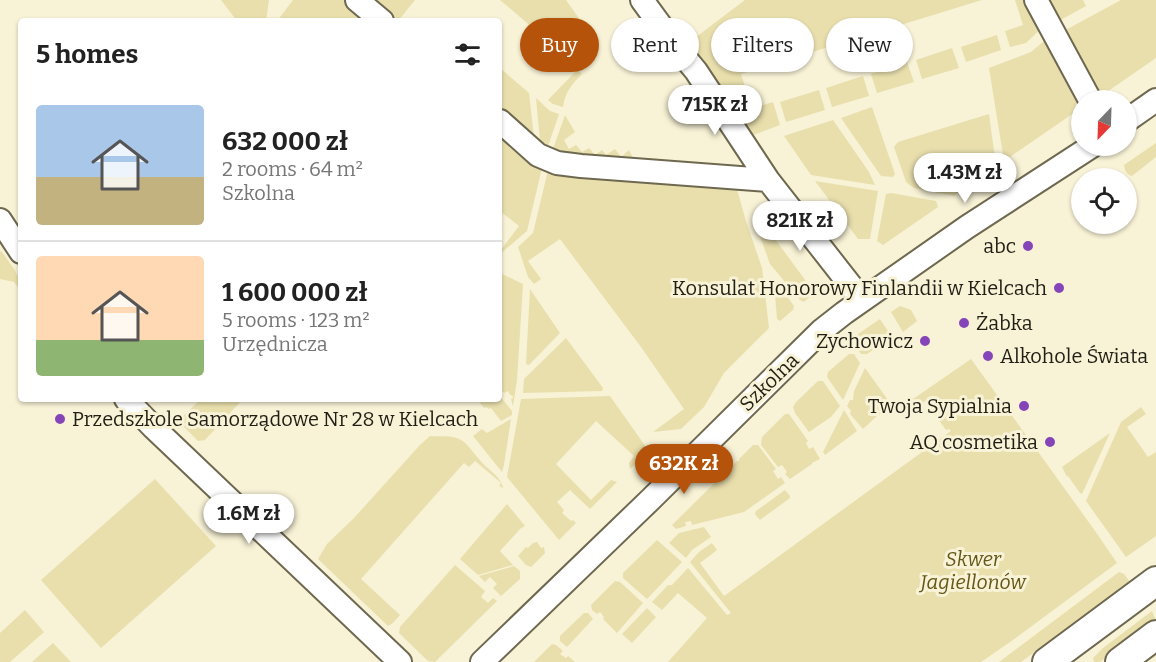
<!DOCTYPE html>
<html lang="en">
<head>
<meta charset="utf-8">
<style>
	:root { --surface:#fff; --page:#f2f2f2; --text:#222; --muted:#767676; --line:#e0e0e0; --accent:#b45309 }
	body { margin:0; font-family:Bitter,serif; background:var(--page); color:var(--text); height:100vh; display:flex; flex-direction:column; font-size:22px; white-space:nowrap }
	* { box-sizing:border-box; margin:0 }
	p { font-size:20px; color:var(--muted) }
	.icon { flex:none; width:33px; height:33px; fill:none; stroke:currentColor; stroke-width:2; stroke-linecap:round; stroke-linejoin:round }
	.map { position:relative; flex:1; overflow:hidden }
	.drawer { position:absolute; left:18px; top:18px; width:484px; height:384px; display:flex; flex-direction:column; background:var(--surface); border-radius:6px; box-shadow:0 2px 4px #0004 }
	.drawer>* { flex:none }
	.guide { position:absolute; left:520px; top:18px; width:544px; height:54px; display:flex; gap:12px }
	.needle { width:39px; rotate:203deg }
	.buttons { position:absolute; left:1071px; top:90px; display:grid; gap:12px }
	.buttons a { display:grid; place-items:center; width:66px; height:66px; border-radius:50%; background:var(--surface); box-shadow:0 2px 4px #0004; font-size:30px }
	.price { position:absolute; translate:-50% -51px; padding:0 14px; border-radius:21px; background:#fff; color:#222; font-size:20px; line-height:39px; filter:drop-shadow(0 2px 3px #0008) }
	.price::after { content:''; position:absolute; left:50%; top:36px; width:18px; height:14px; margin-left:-9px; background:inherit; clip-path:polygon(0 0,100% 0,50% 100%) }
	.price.on { background:var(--accent); color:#fff }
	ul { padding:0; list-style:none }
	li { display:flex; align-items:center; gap:18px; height:150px; padding:0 18px }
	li+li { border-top:2px solid var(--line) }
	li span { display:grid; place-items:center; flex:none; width:168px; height:120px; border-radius:6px; color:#555 }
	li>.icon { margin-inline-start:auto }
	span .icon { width:72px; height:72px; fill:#fffc; stroke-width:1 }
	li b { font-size:26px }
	h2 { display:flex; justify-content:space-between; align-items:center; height:72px; padding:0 18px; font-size:26px }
	.tag { padding:0 21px; border-radius:27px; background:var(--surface); box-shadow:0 2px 4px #0004; font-size:21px; line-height:54px }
	.tag.on { background:var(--accent); color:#fff }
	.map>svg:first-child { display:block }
	.green { fill:#e9dfad }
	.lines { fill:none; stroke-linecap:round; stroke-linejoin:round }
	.minor-casing { stroke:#6d684f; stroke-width:26 }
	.tertiary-casing { stroke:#6d684f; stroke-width:32 }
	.minor { stroke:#fff; stroke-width:22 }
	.tertiary { stroke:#fff; stroke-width:28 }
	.poi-dot { fill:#8644b9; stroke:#f8f2d6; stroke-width:2 }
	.labels { text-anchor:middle; stroke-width:6; stroke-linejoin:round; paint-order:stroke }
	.poi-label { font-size:20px; fill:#211f15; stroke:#f8f2d6; text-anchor:end }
	.street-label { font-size:20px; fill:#211f15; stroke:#f8f2d6 }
	.park-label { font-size:20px; font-style:italic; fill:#645717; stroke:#f8f2d6 }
</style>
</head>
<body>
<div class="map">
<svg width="1156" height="662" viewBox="0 0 1156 662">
	<rect width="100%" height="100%" fill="#f8f2d6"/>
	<!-- green -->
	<path class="green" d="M221,0H269L266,21H237Z
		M293,0H347L373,21H277Z
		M370,0H415L398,21H395Z
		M500,0H566L598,45L574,63Z
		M745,0H982L741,74L752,108L773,102L780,125L753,135L689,45L692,40Z
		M1015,0H1030L1044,26L1026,43L1010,47L1005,31L1023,25Z
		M1045,0H1083L1086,6L1057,22Z
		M1121,0H1156V58L1098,98L1062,32Z
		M997,35L1001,50L966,62L961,47Z
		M1050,36L1082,100L1081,108L1004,161L989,68L1031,52Z
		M952,48L959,68L922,79L916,60Z
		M907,62L914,82L877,93L871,74Z
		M500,68L529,93L534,137L500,108Z
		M578,69L582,74C572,84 565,92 563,107L553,104L548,100Z
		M863,76L869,96L832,107L826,88Z
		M819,90L825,110L786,122L780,102Z
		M536,98L550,111L559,114L548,146L540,141Z
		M872,107L895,174L893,177L881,176L841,118Z
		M989,114L996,166L954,196L914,188L906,182L894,147L898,142Z
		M565,115L575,132L564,140L569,149L576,145L582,152L589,148L595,155L602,150L606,155L615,149L621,157L629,150L633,158L574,156L553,149Z
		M833,120L869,172L875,185L811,175L784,136Z
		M500,132L543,164L527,231L500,254V251L519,226L500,211Z
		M1156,143V157L1132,176C1126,174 1125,171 1124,165Z
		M549,166L736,186L746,221L762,268L769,328L724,373L704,407L681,429L653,432L684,409L641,347L560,239L528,261L541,279L534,284L528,277L518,247L533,233Z
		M815,181L878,191L870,239H858Z
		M891,193L936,201L938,207L883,245L877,241L886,194Z
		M760,222L764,224L811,288L812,295L804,302L800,300L770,264L756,225Z
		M0,251L2,252C11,265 21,275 21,291L14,282L0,279Z
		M500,273L523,284L517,380L513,406L511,399L513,398V396L510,395L508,391L504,393L500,389Z
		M777,282L794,306L793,310L780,321L777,319L774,284Z
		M530,289L560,333L529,365L526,364Z
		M900,306L911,310L917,321L903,332L891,312Z
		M880,319L892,337L867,354H861L856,347L858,334Z
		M566,338L603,388L602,391L523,393L524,379Z
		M849,354H854L860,363L843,400L827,377L828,372Z
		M971,359L1093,528L1117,563L1013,640L981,662H668L707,618L678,593L662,610L652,602L668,585H672L688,568L727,615L731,613L690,562L699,552L712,543L717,550L700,563L724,596L951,431L949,429L946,430L925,401L907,413L903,406Z
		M865,368L893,407L877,416L863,429L850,414L851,411L847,406L850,400H853L854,391Z
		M818,381H823L840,406L831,417L809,432L795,413L793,407L796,402Z
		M500,396L512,411V415L501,421L491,408L489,409L486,407L484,408L477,399H500Z
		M610,396L646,447L644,456L630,469L629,463L634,456L596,421L556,464L591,500L611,480L617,482L590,509L570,490L557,502L564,510L562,513L571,521L573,520L576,523L559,540L507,477L521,399Z
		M201,399H243L205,440L198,441L178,421Z
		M1141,407L1146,414L1127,427L1148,457L1156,452V536L1126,557L1086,501L1121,422Z
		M844,410L857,431L825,455L823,452Z
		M785,414H789L808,441L806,443L809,449L813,447L820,459L814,462H813L812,464L790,479L785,474L787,472L782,465L778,467L761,445L762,437L784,415H785Z
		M511,419L504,465L502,472L473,436L482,429L487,433Z
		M1110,433L1082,494L1080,493L1068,476L1067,477L1062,467Z
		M430,436C439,437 451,435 459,439C467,442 473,453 479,459C486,469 499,474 503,487L502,488L499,485L501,484L500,482L475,461L469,467L464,463L361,579L400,615L393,623L388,626L318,559L327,544L354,518L420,445Z
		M753,445H758L776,469L773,471L778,479L781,477L785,483L744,512L692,525L691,521L685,522L686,526L676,529L672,525L733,465L737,461H739V459Z
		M155,479L216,546L101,648L41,580Z
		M785,490L790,496V498L760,520L755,514L756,511Z
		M507,504L525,526L520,529L500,551L513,565L478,575L460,559Z
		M704,527L711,537L692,550L686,558L669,543L679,533Z
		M657,540L682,562L647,599L623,578V573Z
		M537,542L541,548L544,547L545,553L531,567L526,565L518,556L526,547L528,548L533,543Z
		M455,565L485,591L481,597L488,603L493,598L497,601L435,662L428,661L399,633L400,627Z
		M514,566L520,571V579L501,596L493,588L497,584L490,577L485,582L479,576Z
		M1119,572L1124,574L1130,582L1088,614H1086L1021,662H999Z
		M615,581L620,582L643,603L617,633L603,619L604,617L600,612L597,614L592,610L591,605Z
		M647,608L656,617L632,643L622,634Z
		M25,610L44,632L10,662H0V633Z
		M1152,611L1156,621L1100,662H1094L1093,658L1103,648Z
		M584,613H588L593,619L567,647L560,641V636Z
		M53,643L71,662H32Z
		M552,644L556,645L563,651L560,654L566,658L568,656L575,662H534Z"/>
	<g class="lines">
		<defs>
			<path id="minor" d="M357,0L382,21
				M642,0L677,48L696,71L768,180L862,300
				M1036,0L1090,100
				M500,121L538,155L557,163L581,166L768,180
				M1126,121L1156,100
				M0,220L21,252
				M126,399L153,427L400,662
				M482,662L650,500L821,331L844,313L967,227L1092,146"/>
			<path id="tertiary" d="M1047,662L1156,581
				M1120,662L1156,635"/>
		</defs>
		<!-- minor casing -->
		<use href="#minor" class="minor-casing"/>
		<!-- tertiary casing -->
		<use href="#tertiary" class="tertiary-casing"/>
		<!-- minor -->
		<use href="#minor" class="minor"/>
		<!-- tertiary -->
		<use href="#tertiary" class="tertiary"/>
	</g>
	<!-- markers -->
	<g class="poi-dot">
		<circle cx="1028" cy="246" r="6"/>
		<circle cx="1059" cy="288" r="6"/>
		<circle cx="964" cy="323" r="6"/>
		<circle cx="925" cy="341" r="6"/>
		<circle cx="988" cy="356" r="6"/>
		<circle cx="1024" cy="406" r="6"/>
		<circle cx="60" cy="419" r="6"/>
		<circle cx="1050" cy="442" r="6"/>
	</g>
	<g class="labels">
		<!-- poi labels -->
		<g class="poi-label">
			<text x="1016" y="253">abc</text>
			<text x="1047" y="295">Konsulat Honorowy Finlandii w Kielcach</text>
			<text x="976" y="330" text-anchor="start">Żabka</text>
			<text x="913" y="348">Zychowicz</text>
			<text x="1000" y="363" text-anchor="start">Alkohole Świata</text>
			<text x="1012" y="413">Twoja Sypialnia</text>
			<text x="72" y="426" text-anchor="start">Przedszkole Samorządowe Nr 28 w Kielcach</text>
			<text x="1038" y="449">AQ cosmetika</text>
		</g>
		<!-- street labels -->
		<g class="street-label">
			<text transform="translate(769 382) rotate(-44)" y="7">Szkolna</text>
		</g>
		<!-- park labels -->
		<g class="park-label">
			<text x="973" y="566">Skwer<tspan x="973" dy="23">Jagiellonów</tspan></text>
		</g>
	</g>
</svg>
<div class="buttons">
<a><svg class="needle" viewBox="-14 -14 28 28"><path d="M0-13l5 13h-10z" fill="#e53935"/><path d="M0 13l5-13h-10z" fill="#767676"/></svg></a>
<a><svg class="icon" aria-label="locate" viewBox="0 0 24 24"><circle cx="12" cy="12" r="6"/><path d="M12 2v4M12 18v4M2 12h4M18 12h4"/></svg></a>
</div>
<b class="price" style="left:715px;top:136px">715K zł</b>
<b class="price" style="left:965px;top:204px">1.43M zł</b>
<b class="price" style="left:800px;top:252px">821K zł</b>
<b class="price on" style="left:684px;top:495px">632K zł</b>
<b class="price" style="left:249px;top:545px">1.6M zł</b>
<div class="guide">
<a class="tag on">Buy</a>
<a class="tag">Rent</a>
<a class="tag">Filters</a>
<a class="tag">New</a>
</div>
<section class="drawer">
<h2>5 homes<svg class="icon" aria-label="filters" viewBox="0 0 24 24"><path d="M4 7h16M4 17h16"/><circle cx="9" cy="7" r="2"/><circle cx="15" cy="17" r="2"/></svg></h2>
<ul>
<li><span style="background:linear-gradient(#a9c7e8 60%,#c2b280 0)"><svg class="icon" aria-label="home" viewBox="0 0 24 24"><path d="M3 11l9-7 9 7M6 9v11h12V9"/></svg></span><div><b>632 000 zł</b><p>2 rooms · 64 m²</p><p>Szkolna</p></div></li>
<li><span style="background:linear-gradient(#ffd9b3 70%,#8fb573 0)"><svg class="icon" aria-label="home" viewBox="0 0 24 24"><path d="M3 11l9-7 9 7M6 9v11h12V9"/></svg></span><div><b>1 600 000 zł</b><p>5 rooms · 123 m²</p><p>Urzędnicza</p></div></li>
</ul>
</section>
</div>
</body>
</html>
